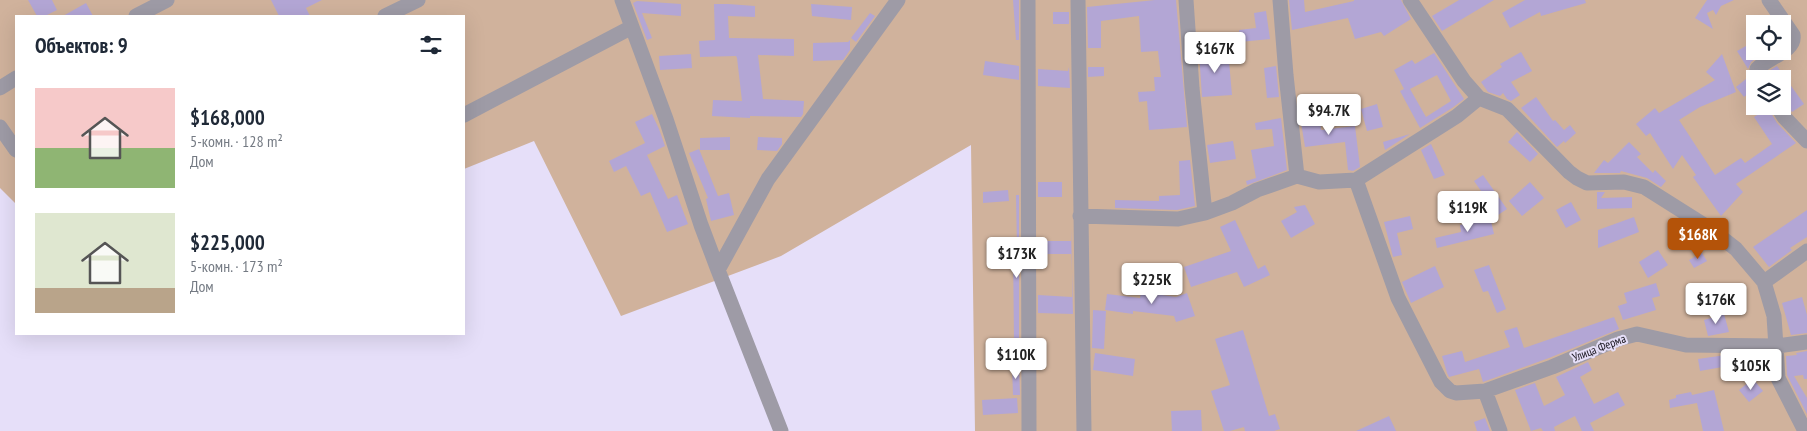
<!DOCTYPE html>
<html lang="ru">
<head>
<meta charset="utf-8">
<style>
	:root { --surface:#fff; --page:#f6f6f7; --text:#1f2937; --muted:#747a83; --accent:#b45309 }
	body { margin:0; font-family:"PT Sans Narrow",sans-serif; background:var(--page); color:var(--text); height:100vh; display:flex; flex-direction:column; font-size:19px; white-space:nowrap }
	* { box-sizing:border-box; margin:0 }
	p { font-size:16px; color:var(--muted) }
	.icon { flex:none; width:28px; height:28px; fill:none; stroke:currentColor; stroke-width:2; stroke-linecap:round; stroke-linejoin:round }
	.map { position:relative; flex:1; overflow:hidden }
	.drawer { position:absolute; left:15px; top:15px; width:450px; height:320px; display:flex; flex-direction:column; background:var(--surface); border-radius:0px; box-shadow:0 5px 20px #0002 }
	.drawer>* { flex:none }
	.fabs { position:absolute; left:1746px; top:15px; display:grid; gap:10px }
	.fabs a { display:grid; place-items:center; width:45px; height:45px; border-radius:0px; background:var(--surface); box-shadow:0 5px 20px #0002; font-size:25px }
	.price { position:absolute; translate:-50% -42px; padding:0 11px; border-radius:5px; background:#fff; color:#222; font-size:16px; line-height:32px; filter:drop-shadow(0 1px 2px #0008) }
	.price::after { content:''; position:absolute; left:50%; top:30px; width:15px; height:11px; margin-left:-8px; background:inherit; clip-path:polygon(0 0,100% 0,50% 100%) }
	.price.on { background:var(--accent); color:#fff }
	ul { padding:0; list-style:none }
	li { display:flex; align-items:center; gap:15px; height:125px; padding:0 20px }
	li span { display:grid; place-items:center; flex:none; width:140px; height:100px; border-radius:0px; color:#555 }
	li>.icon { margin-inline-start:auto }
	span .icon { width:60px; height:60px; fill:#fffc; stroke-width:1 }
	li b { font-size:21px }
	h2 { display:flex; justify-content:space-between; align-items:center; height:60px; padding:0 20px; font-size:21px }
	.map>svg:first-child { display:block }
	.green { fill:#d0b29c; fill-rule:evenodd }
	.building { fill:#b3a6d5; fill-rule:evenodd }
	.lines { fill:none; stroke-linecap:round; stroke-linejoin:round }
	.minor { stroke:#9e9ba6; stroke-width:15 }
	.labels { text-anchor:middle; stroke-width:4; stroke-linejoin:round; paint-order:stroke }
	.street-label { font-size:12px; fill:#18151e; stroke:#e6dff9 }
</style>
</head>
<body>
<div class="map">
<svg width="1807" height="431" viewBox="0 0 1807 431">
	<rect width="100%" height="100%" fill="#e6dff9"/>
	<!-- green -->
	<path class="green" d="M0,0H1807V431H975L971,145L781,256L621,316L534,141L464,169V16H16V204L0,188ZM1755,24H1782V51H1755ZM1755,79H1782V106H1755Z"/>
	<!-- building -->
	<path class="building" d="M28,0H52L57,10L45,16H37Z
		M271,0H322L306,8L310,16H279Z
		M1013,0H1019V40H1016Z
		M1155,0H1176L1187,127L1149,130L1147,101L1139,102L1138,92L1155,91L1154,77H1161L1158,51L1141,52L1139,16L1101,21V48H1088L1087,7Z
		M1289,0H1304L1305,12L1354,1V0H1401L1411,19L1384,36L1381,32L1355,39L1348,18L1292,30Z
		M1459,0H1494L1442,31L1432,16Z
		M1525,0H1585L1586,3L1541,16L1540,12L1510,28L1502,13Z
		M1707,0H1734L1721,6L1716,15L1713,10L1707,13L1713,29L1695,18Z
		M637,1L681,4V16L642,13L652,38L647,40L633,3Z
		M86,3L93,16H63Z
		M714,4H728L755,6V17L728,16L729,38L794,39V56L758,55L763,99L804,101L803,114L801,117L750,116V118L712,116L713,100L742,101L737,58L736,56L700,57L699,41L715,40Z
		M811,4L852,7L851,20L812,16Z
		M1266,11L1270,39L1240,42L1239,30L1256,28L1254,13Z
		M1053,12H1069V24H1053Z
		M870,13L875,16L856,42L851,38Z
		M850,40V50L843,60L813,61V43L848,42Z
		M1753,42L1755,51H1766L1751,62L1748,69L1737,51Z
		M1228,50L1232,95L1202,97L1199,52Z
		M1521,52L1532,71L1511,82L1520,95L1511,101L1507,99L1503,93L1500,96L1488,92L1481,82L1502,67L1500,64Z
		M1434,53L1464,99L1452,108L1420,128L1400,91L1404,89L1394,70L1412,60L1415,64ZM1437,75L1451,101L1426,117L1410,89Z
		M691,54L692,68L660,70L659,56Z
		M1722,54L1736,92L1700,107L1679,120L1715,175L1741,158L1745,163L1772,144L1754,117L1768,108L1777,123L1796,143L1736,184L1743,192L1721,216L1693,177L1696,175L1682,155L1673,169L1650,133L1646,136L1636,124L1655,108L1659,113L1715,80L1706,72Z
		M985,61L1019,66V80L983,75Z
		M1276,66L1279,97L1267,98L1264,68Z
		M1777,66L1804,104L1792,112L1782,99V79H1768L1767,72Z
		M1069,67L1070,88L1038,86V69L1068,71Z
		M1088,67H1104V76L1088,77Z
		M1746,79L1754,88L1744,97L1736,87Z
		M1536,97L1553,121L1555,120L1564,130L1570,125L1576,133L1565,143L1564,141L1557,147L1521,108Z
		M1377,104L1383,127L1367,131L1361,109Z
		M1319,108L1321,130L1355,126L1360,167L1353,171L1348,170L1345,142L1305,147L1299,110Z
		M652,114L659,129L665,146L647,155L668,199L677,195L688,224L667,232L650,192L641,196L626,166L614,172L609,161L645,143L635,122Z
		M1281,118L1287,170L1247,185L1246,181L1256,178L1251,150L1274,146L1272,129L1256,130L1255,123Z
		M1517,132L1538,154L1530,162L1508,142Z
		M1410,134L1385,150L1383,142Z
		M730,137V150H700V138Z
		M758,137L782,138V144L777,151L757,150Z
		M1233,141L1236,159L1210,163L1207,145Z
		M1629,142L1641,154L1637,157L1653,173L1655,170L1666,181L1661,187L1647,178L1621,171L1620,173H1594L1604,160L1608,163Z
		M1431,144L1445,175L1434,179L1421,150Z
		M699,149L718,196L729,193L734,215L711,221L706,199L708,198L689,153Z
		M1190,160L1195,206L1177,210L1115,208V200L1159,201V196L1180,195L1179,161Z
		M1483,175L1507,209L1498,215L1474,181Z
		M1038,182H1062V197H1038Z
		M1530,182L1544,198L1522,216L1509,201Z
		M1008,190L1009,201L983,203V192Z
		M1597,192H1605L1601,198L1632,197V208L1597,209Z
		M1016,195H1019V342H1014L1013,248H1017Z
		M1571,202L1581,220L1566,228L1556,210Z
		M1305,205L1315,224L1291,238L1281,221L1297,212L1294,207Z
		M1807,210V237L1790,248L1792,250L1769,267L1753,247Z
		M1410,216L1413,229L1397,233L1402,255L1393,257L1384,222Z
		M1490,217L1494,234L1437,248L1435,238L1461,232L1460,225Z
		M1634,217L1639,232L1598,248V230Z
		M1235,220L1258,269L1265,265L1270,275L1244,287L1237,272L1191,287L1184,267L1231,251L1220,227Z
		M1071,229L1073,314L1038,313V295L1072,297V254H1038V241H1071Z
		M1658,250L1668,265L1648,278L1639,262Z
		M1702,253L1707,261L1694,268L1689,260Z
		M1489,265L1506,309L1497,313L1488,291L1483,292L1474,270Z
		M1435,266L1444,287L1411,303L1402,282Z
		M1656,283L1660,296L1652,298L1656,310L1623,320L1618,306L1627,303L1624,293Z
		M1141,292L1176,297L1187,293L1195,316L1176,322L1174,316L1133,311V314L1105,310L1107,294L1140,298Z
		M1802,297L1807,315V333L1791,335L1782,303Z
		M1093,310L1106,311L1104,349L1092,348Z
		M1724,314L1729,332L1708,336L1704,320Z
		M1614,317L1619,329L1549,358L1483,382L1479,369L1449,377L1447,373L1442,356L1462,351L1465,362L1510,347L1504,331L1517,327L1524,348Z
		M1243,330L1269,416L1275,414L1280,429L1274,431H1245L1244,427L1230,431H1224L1211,391L1230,385L1215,339Z
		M986,348H1018V364H986Z
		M1807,351V379H1804L1803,375L1794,376L1807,398V414L1787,375L1786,356L1797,355L1796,353Z
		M1095,353L1135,359L1133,376L1093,370Z
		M1726,355L1728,366L1700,371L1698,359Z
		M1588,362L1592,370L1580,377L1594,404L1618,392L1625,405L1590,423L1594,431H1582L1575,416L1554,427L1555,431H1543L1541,428L1531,431L1515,390L1535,383L1544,406L1565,395L1556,377Z
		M1019,365L1020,395H1013L1012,366Z
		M1753,379L1763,391L1749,402L1739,390Z
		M1714,390L1724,431H1703L1697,403L1670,408L1669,400L1676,398V395L1691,392L1692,395Z
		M1017,398L1018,413L983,415L982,400Z
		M1201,410L1202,431H1172L1171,411Z
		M1389,416L1396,431H1356Z
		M1485,418L1490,431H1477L1474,422Z"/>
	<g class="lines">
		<!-- minor -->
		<path class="minor" d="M622,0L666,119L701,225L718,270
			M1028,0L1029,431
			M1078,0L1084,431
			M1186,0L1192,88L1205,213L1232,203L1257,190L1297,176L1319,182L1356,180L1457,116L1479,98
			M1280,0L1286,75L1297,176
			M1410,0L1464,81L1479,98L1507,109L1569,172L1577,178L1587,183L1624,182L1644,187L1709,228L1736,249L1764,282L1774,316L1778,378L1805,431
			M136,16L167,0
			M385,16L418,0
			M1759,79L1757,69C1767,58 1796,51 1793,35L1769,0
			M0,88L16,78
			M1777,106L1784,117L1807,141
			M464,115L632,27
			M0,127L16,150
			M1356,180L1398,298L1441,382L1450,391L1456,393L1485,391L1552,367L1618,339L1637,334L1686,345L1777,346L1807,342
			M1080,216L1178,219L1205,213
			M1764,282L1807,251
			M1485,391L1500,431
			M781,431L718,270L768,179L898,0"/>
	</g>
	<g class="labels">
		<!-- street labels -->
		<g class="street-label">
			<text transform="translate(1599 348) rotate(-21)" y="4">Улица Ферма</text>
		</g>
	</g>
</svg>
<div class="fabs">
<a><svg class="icon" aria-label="locate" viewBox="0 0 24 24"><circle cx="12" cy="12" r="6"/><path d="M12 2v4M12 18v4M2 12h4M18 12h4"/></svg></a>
<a><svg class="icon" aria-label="layers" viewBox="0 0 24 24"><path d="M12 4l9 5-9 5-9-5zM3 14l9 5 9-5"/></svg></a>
</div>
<b class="price" style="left:1215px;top:74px">$167K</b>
<b class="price" style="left:1329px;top:136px">$94.7K</b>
<b class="price" style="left:1468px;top:233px">$119K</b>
<b class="price on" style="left:1698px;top:260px">$168K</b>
<b class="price" style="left:1017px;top:279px">$173K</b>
<b class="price" style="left:1152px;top:305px">$225K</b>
<b class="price" style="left:1716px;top:325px">$176K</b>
<b class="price" style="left:1016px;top:380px">$110K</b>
<b class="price" style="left:1751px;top:391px">$105K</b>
<section class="drawer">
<h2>Объектов: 9<svg class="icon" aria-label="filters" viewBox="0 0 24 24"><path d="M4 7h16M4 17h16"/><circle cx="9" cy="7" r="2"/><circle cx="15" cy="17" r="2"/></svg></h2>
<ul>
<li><span style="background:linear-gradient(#f6c9c9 60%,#8fb573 0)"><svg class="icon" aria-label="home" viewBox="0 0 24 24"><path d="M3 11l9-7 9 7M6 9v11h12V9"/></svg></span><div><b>$168,000</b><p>5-комн. · 128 m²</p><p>Дом</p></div></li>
<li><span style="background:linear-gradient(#dfe7d0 75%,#b9a48a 0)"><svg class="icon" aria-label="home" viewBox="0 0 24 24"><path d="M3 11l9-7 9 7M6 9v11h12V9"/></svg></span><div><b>$225,000</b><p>5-комн. · 173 m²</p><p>Дом</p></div></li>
</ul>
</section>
</div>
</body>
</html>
